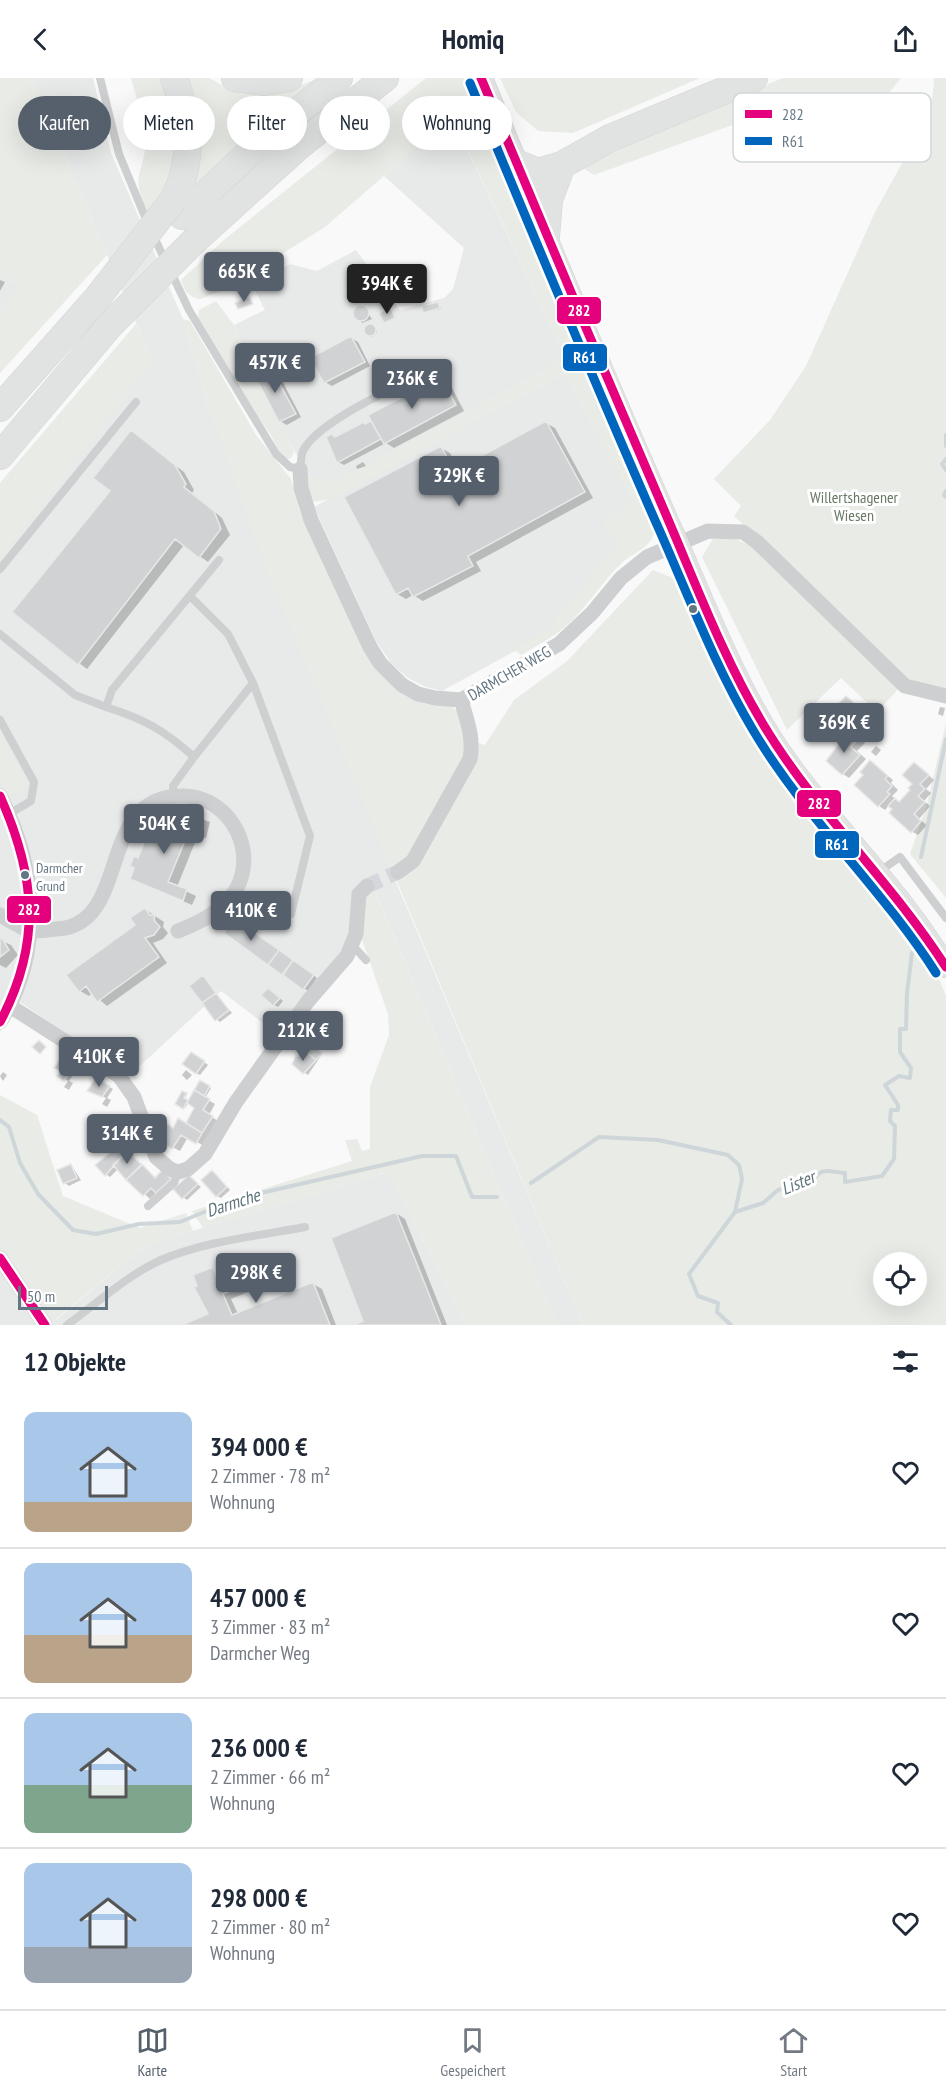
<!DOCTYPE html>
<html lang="de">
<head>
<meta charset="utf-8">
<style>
	:root { --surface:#fff; --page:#f2f2f3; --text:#1f2937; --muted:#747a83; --line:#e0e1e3; --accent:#56606c }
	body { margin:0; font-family:"PT Sans Narrow",sans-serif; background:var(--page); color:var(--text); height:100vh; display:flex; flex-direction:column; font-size:22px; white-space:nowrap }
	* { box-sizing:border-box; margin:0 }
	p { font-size:20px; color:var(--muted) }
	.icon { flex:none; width:33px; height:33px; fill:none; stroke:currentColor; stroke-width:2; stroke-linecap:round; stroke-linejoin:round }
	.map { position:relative; height:1247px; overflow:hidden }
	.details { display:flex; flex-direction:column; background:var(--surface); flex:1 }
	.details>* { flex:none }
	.hud { position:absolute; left:18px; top:18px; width:600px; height:54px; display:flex; gap:12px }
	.buttons { position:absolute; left:873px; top:1174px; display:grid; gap:12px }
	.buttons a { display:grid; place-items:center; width:54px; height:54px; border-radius:50%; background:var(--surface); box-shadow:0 6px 24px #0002; font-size:30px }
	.scale { position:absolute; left:18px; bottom:15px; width:90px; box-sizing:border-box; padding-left:6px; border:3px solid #657683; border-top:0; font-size:16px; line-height:21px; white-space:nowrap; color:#657683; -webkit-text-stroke:4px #fff; paint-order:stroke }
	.price { position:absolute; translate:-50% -51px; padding:0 14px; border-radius:6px; background:var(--accent); color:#fff; font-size:20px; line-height:39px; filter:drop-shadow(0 2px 3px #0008) }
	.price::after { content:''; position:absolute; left:50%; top:36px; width:18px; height:14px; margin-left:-9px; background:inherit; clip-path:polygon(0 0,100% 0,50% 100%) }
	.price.current { background:#222; color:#fff }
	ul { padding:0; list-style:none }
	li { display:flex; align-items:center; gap:18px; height:150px; padding:0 24px }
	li+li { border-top:2px solid var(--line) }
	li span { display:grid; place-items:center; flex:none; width:168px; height:120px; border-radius:12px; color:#555 }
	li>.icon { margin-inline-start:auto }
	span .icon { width:72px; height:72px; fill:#fffc; stroke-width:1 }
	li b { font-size:26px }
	h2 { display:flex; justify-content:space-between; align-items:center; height:72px; padding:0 24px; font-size:26px }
	.pill { padding:0 21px; border-radius:27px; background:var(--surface); box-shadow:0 6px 24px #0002; font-size:21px; line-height:54px }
	.pill.current { background:var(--accent); color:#fff }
	header { display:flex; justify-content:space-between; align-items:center; height:78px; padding:0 24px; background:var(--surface); font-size:27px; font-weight:600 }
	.menu { display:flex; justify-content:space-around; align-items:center; height:84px; border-top:2px solid var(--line); background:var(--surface); font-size:16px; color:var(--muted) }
	.menu a { display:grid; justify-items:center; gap:3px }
	.menu .current { color:var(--accent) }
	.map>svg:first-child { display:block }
	.built { fill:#e8e9e9 }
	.green { fill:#e8ebe6; fill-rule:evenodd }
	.shadow { fill:#0003 }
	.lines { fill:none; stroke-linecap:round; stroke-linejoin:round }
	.stream { stroke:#ced6d9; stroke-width:4 }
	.building { fill:#d0d2d3; stroke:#e8e8e8; stroke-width:1.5 }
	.street-tunnel { stroke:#d4d8dc; stroke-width:15; stroke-dasharray:15 8; stroke-linecap:butt }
	.secondary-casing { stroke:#d5d6d7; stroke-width:22 }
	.primary-casing { stroke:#d5d6d7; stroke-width:24 }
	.highway-casing { stroke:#d5d6d6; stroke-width:28 }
	.lane { stroke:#cecfd0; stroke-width:8 }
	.street { stroke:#cecfd0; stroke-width:15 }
	.secondary { stroke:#e1e2e2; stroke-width:21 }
	.primary { stroke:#e1e2e2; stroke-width:22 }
	.highway { stroke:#e1e2e2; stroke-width:27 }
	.highway-bridge-casing { stroke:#d5d6d6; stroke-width:28; stroke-linecap:butt }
	.highway-bridge { stroke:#e1e2e2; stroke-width:27 }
	.bus-1-casing { stroke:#fff; stroke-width:14 }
	.bus-2-casing { stroke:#fff; stroke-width:14 }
	.bus-1 { stroke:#e5007d; stroke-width:9 }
	.bus-2 { stroke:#0065bd; stroke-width:9 }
	.bus-dot { fill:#657683; stroke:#fff; stroke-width:2 }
	.labels { text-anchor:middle; stroke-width:6; stroke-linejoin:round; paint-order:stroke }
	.bus-label { font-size:14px; fill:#657683; stroke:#fff; text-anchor:start }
	.park-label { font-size:16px; fill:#687a64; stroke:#fff }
	.street-label { font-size:16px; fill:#657683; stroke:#fff }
	.water-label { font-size:18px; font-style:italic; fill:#60757c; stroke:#fff }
	.key { fill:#fff; stroke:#d1d6da; stroke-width:1.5 }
	.key-label { font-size:16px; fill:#657683 }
	.line-badge { stroke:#fff; stroke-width:2 }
	.badge-label { font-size:16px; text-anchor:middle; font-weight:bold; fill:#fff }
</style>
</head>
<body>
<header><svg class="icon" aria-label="back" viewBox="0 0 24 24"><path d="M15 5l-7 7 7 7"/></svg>Homiq<svg class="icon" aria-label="share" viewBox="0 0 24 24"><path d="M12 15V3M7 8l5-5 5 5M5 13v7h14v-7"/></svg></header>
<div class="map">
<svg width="946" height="1247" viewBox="0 0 946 1247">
	<rect width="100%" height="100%" fill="#f9f9f9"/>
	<!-- built -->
	<path class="built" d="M32,0H93L111,75L183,241L209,332L391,792L583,1247H557L370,801L352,860L280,958L221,913L128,999L20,924L0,954V474L152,283Z
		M451,38L566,280L317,414L252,296L234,247L265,232L252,207L290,186L317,193L356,172L400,232L444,220L453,211L464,170L384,98Z
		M0,196L20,208L0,235Z
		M565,295L646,448L555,551L442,613L426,609L408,600L391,585L376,563L314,429Z
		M388,1094L466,1247H0V1162L56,1242L146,1167Z"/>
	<!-- green -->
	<path class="green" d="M0,0H32L107,177L0,295V235L20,208L0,196Z
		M131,0H164L179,42L173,98L148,136C130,95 142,102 146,64C147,49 135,16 131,0Z
		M183,0H209L229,11L295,9L320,0L184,116Z
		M426,0H464L617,369L654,450C656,467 635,474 624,483C602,503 587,530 565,549C552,560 536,568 521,577L513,571L545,554L610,475L618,471L602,442L633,425L565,295L332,421L312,424L307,417V399L331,400L333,405L566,280L452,39L325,149L226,211L200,221L193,219L186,214L181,202L225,161Z
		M500,0H700L573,55L538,53L516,34Z
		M783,0H901C882,24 857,54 828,65C817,69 803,70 791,71L760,37L594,97L580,88L611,71Z
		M934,0H946V616L917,611L734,438L741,428L714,401L770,342L806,288L875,134L910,71L912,73C925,52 934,24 934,0Z
		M216,223L234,247L252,296L280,345L288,350L284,352L294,374L291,380L285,381C276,373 275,362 268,353C243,317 221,279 198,241L199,232Z
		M183,241L190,243L256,357L291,401L300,434L359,561L404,617L426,626L451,628L459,635L463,646L465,681L410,780L391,792L265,489L209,332Z
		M136,246L152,283L0,481V405Z
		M714,459H730L749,467L900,609L877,634L841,600L787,652L702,479Z
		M653,492L673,500L720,601L771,681L894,832L937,896L946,918V1247H583L396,801L411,793L476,664L485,667L514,622L567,583ZM884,1185H916V1218H884Z
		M946,645V820L910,776L926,730Z
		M0,655L27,703L26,711L18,717L9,716L0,702Z
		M374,811L557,1247H466L388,1094L203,1150L192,1133L352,1083L345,1062L357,1061L362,1073L370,1071V1009L389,957L388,936L360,856L367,815Z
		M0,1017L37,1037L63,1118L140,1150L186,1135L193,1153L146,1167L55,1242L0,1162Z"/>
	<!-- shadow -->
	<path class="shadow" d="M0,202L5,204L0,213Z
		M438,225L441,231L425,234Z
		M363,228L372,241L362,245L354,234Z
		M371,246L377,254L371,259L364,251Z
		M351,260L358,264L370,288L332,308L325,304Z
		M270,289L277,293L301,339L287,347L280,343Z
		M441,301L450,306L464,333L394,370L386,365L344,387L338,384L327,362L331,358L335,360L364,345L375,347Z
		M546,345L555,350L593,420L476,484L481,493L423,523L413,517L406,521L397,516L441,370L450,375L459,392Z
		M132,354L184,394L194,412L192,415L222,440L230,457L208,484L184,467L87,591L79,585L112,413Z
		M363,384L366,388L357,391L356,388Z
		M850,622L865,635L862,642L841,625Z
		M940,629L945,630L943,638L938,636Z
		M841,646L865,665L857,673L866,681L849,700L843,696Z
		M876,668L881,672L876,678L871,674Z
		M870,684L893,702L891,705L898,712L892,718L900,725L912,712L921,690L934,702L926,711L931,715L924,723L930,728L919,741L927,747L918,757L911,753L889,727L885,732L879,728L865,696Z
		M186,735L210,744L206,760L198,757L177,809L196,818L192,827L132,801L179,751Z
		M145,831L164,844L163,849L168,855L163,861L153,865L167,885L107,928L92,915L89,918L80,913L137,847Z
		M0,862L11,867L18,877L6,890L0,887Z
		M280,874L317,900L308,913L271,887Z
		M203,899L232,935L220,944L216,941Z
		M272,914L283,923L278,929L274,927Z
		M310,967L322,976L308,997L304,994Z
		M192,975L208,987L200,997L196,995Z
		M63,980L74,987L72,989L76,992L69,1003L73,1005L69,1012L64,1009L68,1003L59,998Z
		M186,992L192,997L187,1002L182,997Z
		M3,994L7,997L3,1003L0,998Z
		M96,1001L113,1011L107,1020L111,1022L107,1029L102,1026L106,1020L89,1012Z
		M201,1004L211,1010L205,1020L215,1026L209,1037L218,1043L204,1068L188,1059L180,1073L166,1066L174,1052L186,1047L196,1029L188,1025L185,1030L177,1025L183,1015L187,1017L184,1022L189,1024Z
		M116,1072L124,1078L128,1074L132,1077L156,1100L169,1098L176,1105L163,1118L157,1114L150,1121L118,1091L110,1099L106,1096Z
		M71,1087L81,1102L69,1108L65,1105Z
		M216,1096L230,1112L221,1120L217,1118Z
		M189,1099L201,1109L187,1122L183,1119Z
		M396,1135L405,1141L447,1247H357L365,1244Z
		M212,1191L223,1200L244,1191L253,1196L258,1210L231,1221L238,1236L313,1206L322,1211L336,1247H186L210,1237Z"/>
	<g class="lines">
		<!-- stream -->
		<path class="stream" d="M946,357V368
			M946,381L942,386L946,392
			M946,413L944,417L946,419
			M921,779L946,661
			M0,1042L9,1049L20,1085L38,1116L73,1152L96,1156L139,1146L180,1144L209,1132L240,1126L261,1115L422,1078H456L472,1119H497
			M531,1105L599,1059L658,1062L728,1077L739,1087L742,1101L735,1134
			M731,1247L717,1234L718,1225L698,1218L689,1196L735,1134L763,1125L778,1112L813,1103C821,1088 830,1094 845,1095V1104L882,1098L894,1081L895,1048L890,1043L891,1032H898V1027L885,1007L899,998L910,1000L911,990L900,974V951H906L907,915L912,875"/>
	</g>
	<!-- building -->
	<path class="building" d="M249,218L253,226L238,231L235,225Z
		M438,224L440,230L423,235L422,228Z
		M353 235a8 8 0 1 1 16 0a8 8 0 1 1-16 0Z
		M390,229L395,240L384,245L379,235Z
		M364 252a6 6 0 1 1 12 0a6 6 0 1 1-12 0Z
		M351,258L365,284L324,305L310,280Z
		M270,288L296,336L279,344L254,296Z
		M441,299L456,327L384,366L368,337Z
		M371,343L381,361L337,385L326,359L331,356L335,359L364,344L365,346Z
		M546,343L585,414L468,478L473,488L413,519L408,510L396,517L344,419L441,368L454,393Z
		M131,352L175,387L186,406L184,409L214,433L221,451L199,480L175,461L78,587L12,534L110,413L93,400Z
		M846,618L862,632L857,641L839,625Z
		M837,641L849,652L839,663L827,652Z
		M849,652L859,660L851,669L860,677L842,697L826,683Z
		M870,682L888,698L885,701L892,708L887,714L890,716L878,729L854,707L863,697L860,694Z
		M914,684L929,697L920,706L925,711L918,718L925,724L914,736L921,743L911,755L889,735L892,731L888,728L895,720L899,724L910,712L908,710L912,706L902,697Z
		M187,732L203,740L197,756L189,753L168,804L187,811L183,823L130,801L134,790L130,788L134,778L138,780L154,740L178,749Z
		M145,830L150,837H155L154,842L160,849L154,857L145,860L159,879L97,924L86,908L79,914L66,897L135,847L130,840Z
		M234,840L279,872L268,887L224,855Z
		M2,860L9,872L0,879V861Z
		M279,872L293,882L282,897L268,887Z
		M293,882L314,897L303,912L283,897Z
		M203,897L216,915L202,925L189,908Z
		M268,910L280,920L273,928L261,917Z
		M216,915L229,932L215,943L202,925Z
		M39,962L46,969L40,976L32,969Z
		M310,965L322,975L316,982L304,972Z
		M304,972L316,982L303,996L292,986L296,977L298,978Z
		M191,974L205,983L196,996L182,986Z
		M62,978L71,983L69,986L73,988L64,1003L57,998L60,993L54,990Z
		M96,999L110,1008L102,1019L87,1013Z
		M200,1002L210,1008L204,1018L194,1012Z
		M194,1012L210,1021L203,1032L213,1038L202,1055L186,1045L194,1030L187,1025Z
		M182,1013L187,1015L184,1020L188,1022L183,1031L175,1026Z
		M178,1040L202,1055L196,1066L181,1057L172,1071L164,1066L166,1063L153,1055L161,1041L173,1050Z
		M116,1070L123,1077L105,1098L95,1087Z
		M128,1073L142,1087L126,1102L113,1087Z
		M71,1086L77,1100L63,1106L57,1092Z
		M142,1086L155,1100L162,1092L171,1101L156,1115L151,1110L143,1118L126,1102Z
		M212,1092L227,1109L216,1119L201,1102Z
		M189,1097L198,1106L182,1121L173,1111Z
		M396,1134L427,1211L441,1247H353L363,1243L331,1160Z
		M213,1189L217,1200L244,1189L250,1205L223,1216L232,1237L313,1204L330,1247H182L208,1236L194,1209L197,1208L193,1197Z"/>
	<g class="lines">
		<!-- street-tunnel -->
		<path class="street-tunnel" d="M367,808L398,794"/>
		<defs>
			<path id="secondary" d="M516,85C567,209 619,332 673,454C701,517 728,587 763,646C815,734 895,801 946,889"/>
			<path id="primary" d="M481,0L516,85"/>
			<path id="highway" d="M235,0L264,4L289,0
				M516,85L538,94L562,87L610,60L754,0
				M174,121C195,79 189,42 174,0
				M182,138L266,59L339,0
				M546,158L549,122L562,87
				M195,162L299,68L385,0
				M0,330L98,219
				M0,378L111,246"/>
		</defs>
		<!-- secondary casing -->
		<use href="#secondary" class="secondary-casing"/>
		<!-- primary casing -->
		<use href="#primary" class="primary-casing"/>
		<!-- highway casing -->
		<use href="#highway" class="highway-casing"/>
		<!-- lane -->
		<path class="lane" d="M100,0L119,76L148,146
			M153,157L166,184
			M171,194L189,232L276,376L290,389L300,391C301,385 301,378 303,373C318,342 404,306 435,289
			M0,491L136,324
			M0,556L75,617L106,629L112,612L219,482
			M253,605L310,758L291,836
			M106,629C144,641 164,652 194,679L253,605L228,556L190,518
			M0,642L34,704L31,723L9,736
			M174,718L173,708L194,679
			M880,793L900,779L946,840
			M353,868L366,882
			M148,1128L174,1105L178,1094
			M67,1247C96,1226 129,1196 161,1182C205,1163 258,1158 305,1149"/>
		<!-- street -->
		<path class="street" d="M300,391L301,410L311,442L370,569L380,585L402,607L418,616L435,620L461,622L559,566L592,535L621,500L647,479L708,453L743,454L757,464L905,608L946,618
			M0,718C37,790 44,874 0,944
			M398,794L413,783L470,681C474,660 467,642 461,622
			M0,837C9,842 19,848 28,852C36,854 47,852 56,851C133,848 94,717 183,718C233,718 262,780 231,819C217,836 198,845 178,853
			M10,928L119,998L134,1019L156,1079L170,1091L178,1094L188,1091L205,1076L236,1024L308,923L347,878L356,856L359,816L367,808
			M0,1180L45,1247"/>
		<!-- secondary -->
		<use href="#secondary" class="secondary"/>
		<!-- primary -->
		<use href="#primary" class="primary"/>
		<!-- highway -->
		<use href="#highway" class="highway"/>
		<defs>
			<path id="highway-bridge" d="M98,219L174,121
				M111,246L195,162"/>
		</defs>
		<!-- highway-bridge casing -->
		<use href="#highway-bridge" class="highway-bridge-casing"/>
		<!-- highway-bridge -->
		<use href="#highway-bridge" class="highway-bridge"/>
		<defs>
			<path id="bus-1" d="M481,0C542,147 604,293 667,439C697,509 724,581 763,646C815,733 891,803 946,889
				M0,718C36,798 42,865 0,944
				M0,1180L45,1247"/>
			<path id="bus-2" d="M470,5C530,150 591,296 654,440C686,511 713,585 753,652C805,740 881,809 936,895"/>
		</defs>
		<!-- bus-1 casing -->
		<use href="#bus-1" class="bus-1-casing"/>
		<!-- bus-2 casing -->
		<use href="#bus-2" class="bus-2-casing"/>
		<!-- bus-1 -->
		<use href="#bus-1" class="bus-1"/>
		<!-- bus-2 -->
		<use href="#bus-2" class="bus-2"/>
	</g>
	<!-- markers -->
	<g class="bus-dot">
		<circle cx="693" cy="531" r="5"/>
		<circle cx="25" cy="797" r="5"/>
	</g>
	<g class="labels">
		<!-- bus labels -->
		<g class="bus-label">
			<text x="36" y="795">Darmcher<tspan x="36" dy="18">Grund</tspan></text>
		</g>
		<!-- park labels -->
		<g class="park-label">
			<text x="854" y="425">Willertshagener<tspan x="854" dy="18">Wiesen</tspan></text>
		</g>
		<!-- street labels -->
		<g class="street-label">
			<text transform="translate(509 595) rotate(-30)" y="6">DARMCHER WEG</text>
		</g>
		<!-- water labels -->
		<g class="water-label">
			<text transform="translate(798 1105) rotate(-23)" y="6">Lister</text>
			<text transform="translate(233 1125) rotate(-18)" y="6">Darmche</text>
		</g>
	</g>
	<!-- legend -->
	<rect x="733" y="15" width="198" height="69" rx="9" class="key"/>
	<rect x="745" y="32" width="27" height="8" fill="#e5007d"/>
	<rect x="745" y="59" width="27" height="8" fill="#0065bd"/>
	<g class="key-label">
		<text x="782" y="42">282</text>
		<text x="782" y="69">R61</text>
	</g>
	<g class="line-badge">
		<rect x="556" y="218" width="46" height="29" rx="6" fill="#e5007d"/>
		<rect x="562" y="265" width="46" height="29" rx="6" fill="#0065bd"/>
		<rect x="796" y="711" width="46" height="29" rx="6" fill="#e5007d"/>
		<rect x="814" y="752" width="46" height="29" rx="6" fill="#0065bd"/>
		<rect x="6" y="817" width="46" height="29" rx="6" fill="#e5007d"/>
	</g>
	<g class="badge-label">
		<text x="579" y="238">282</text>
		<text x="585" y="285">R61</text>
		<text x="819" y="731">282</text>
		<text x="837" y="772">R61</text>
		<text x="29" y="837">282</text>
	</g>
</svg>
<div class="buttons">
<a><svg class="icon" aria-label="locate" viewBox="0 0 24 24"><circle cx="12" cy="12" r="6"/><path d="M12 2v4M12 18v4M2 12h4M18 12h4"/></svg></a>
</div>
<div class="scale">50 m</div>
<b class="price" style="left:244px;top:225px">665K €</b>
<b class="price current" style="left:387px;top:237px">394K €</b>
<b class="price" style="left:275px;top:316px">457K €</b>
<b class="price" style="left:412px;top:332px">236K €</b>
<b class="price" style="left:459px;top:429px">329K €</b>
<b class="price" style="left:844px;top:676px">369K €</b>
<b class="price" style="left:164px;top:777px">504K €</b>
<b class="price" style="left:251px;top:864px">410K €</b>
<b class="price" style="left:303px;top:984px">212K €</b>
<b class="price" style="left:99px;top:1010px">410K €</b>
<b class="price" style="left:127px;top:1087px">314K €</b>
<b class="price" style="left:256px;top:1226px">298K €</b>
<div class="hud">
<a class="pill current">Kaufen</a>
<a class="pill">Mieten</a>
<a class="pill">Filter</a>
<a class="pill">Neu</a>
<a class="pill">Wohnung</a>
</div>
</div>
<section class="details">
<h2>12 Objekte<svg class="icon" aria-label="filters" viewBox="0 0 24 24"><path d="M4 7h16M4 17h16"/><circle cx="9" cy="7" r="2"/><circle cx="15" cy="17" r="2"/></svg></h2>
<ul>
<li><span style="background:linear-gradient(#a9c7e8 75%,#b9a48a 0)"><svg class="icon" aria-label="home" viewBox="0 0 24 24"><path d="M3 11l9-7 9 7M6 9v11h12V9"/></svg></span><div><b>394 000 €</b><p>2 Zimmer · 78 m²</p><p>Wohnung</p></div><svg class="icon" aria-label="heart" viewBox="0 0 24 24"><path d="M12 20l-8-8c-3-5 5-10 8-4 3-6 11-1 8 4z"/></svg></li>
<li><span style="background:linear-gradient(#a9c7e8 60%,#b9a48a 0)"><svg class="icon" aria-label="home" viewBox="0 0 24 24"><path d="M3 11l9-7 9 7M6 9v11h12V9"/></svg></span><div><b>457 000 €</b><p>3 Zimmer · 83 m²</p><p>Darmcher Weg</p></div><svg class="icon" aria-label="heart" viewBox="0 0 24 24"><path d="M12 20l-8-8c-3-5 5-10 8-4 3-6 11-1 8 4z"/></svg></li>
<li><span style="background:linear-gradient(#a9c7e8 60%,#7fa58c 0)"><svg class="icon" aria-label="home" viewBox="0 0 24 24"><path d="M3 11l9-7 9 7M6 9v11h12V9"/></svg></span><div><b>236 000 €</b><p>2 Zimmer · 66 m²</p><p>Wohnung</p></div><svg class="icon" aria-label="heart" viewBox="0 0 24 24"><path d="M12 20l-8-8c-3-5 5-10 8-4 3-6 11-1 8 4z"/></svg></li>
<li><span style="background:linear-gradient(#a9c7e8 70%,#9aa5b1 0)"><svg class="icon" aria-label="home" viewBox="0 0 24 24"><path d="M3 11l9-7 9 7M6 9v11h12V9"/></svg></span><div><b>298 000 €</b><p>2 Zimmer · 80 m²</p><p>Wohnung</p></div><svg class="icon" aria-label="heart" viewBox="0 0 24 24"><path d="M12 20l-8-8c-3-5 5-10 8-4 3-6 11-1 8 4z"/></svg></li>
</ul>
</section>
<nav class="menu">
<a class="current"><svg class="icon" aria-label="map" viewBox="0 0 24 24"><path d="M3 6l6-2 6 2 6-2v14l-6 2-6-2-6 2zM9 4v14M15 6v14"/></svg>Karte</a>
<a><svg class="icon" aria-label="saved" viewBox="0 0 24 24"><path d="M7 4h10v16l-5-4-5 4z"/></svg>Gespeichert</a>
<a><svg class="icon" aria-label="home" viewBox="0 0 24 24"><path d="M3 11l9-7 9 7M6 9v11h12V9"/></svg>Start</a>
</nav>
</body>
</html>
